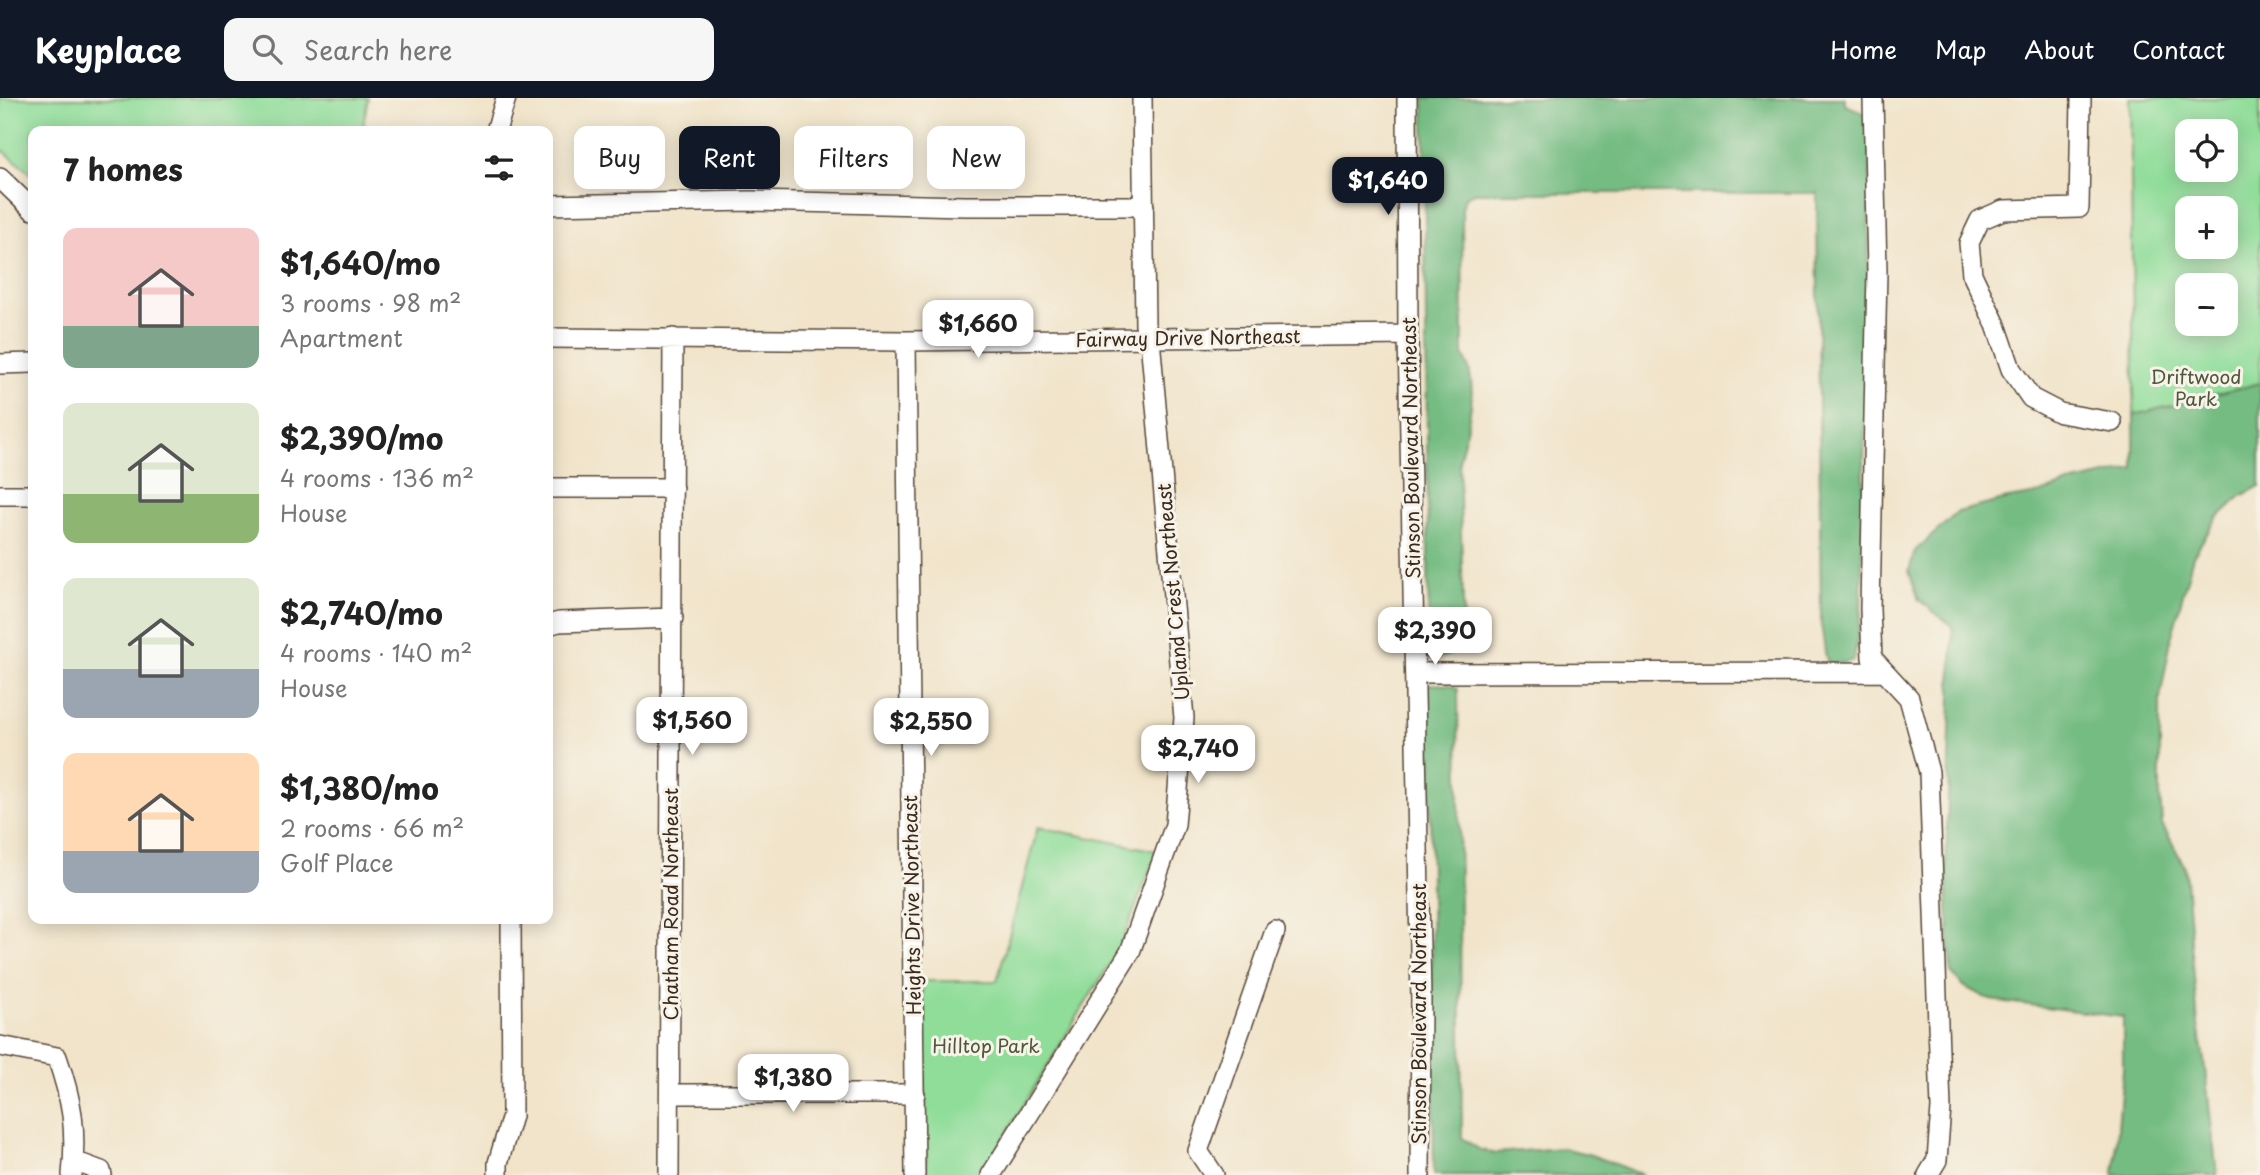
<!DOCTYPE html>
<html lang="en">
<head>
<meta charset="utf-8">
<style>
	:root { --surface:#fff; --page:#f6f6f6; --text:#222; --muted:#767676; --accent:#111827 }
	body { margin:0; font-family:"Playpen Sans",sans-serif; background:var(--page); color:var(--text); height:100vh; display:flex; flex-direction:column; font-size:26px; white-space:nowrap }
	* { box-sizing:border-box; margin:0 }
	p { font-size:23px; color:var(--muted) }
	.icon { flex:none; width:38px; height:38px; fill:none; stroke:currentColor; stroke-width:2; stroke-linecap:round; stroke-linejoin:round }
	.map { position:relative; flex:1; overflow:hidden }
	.details { position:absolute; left:28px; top:28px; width:525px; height:798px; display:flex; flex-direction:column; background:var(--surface); border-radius:14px; box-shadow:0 4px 18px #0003 }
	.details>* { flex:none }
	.banner { position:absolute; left:574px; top:28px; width:665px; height:63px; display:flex; gap:14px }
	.controls { position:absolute; left:2175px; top:21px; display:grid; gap:14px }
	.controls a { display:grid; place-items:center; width:63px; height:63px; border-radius:14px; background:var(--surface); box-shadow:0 4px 18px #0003; font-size:35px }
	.price { position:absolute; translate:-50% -60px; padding:0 16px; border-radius:14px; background:#fff; color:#222; font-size:23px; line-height:46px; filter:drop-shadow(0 2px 4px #0008) }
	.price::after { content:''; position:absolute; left:50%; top:42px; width:21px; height:16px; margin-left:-10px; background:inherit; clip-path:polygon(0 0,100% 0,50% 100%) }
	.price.active { background:var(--accent); color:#fff }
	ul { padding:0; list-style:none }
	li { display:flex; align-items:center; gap:21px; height:175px; padding:0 35px }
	li span { display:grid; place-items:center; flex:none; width:196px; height:140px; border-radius:14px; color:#555 }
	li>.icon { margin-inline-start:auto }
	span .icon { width:84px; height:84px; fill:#fffc; stroke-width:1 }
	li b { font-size:30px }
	h2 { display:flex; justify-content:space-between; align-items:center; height:84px; padding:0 35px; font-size:30px }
	.chip { padding:0 24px; border-radius:14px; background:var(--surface); box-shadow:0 4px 18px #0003; font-size:24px; line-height:63px }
	.chip.active { background:var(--accent); color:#fff }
	header { display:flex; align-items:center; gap:42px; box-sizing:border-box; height:98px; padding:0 35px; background:var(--accent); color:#fff }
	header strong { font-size:33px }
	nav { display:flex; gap:38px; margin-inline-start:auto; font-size:24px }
	.search { width:490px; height:63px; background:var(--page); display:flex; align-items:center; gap:18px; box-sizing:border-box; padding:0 24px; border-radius:14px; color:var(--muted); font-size:26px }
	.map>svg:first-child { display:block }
	.green { fill:#90dd9a; stroke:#66845c; stroke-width:2; fill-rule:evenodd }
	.forest { fill:#74bc82; stroke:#587350; stroke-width:2 }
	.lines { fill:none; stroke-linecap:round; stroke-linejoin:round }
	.minor-casing { stroke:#564638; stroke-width:22 }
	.minor { stroke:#fff; stroke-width:19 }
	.labels { text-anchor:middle; stroke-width:6; stroke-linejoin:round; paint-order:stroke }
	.street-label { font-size:19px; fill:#3b2a1e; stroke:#f7f3e8 }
	.park-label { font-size:19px; fill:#50573d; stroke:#f7f3e8 }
</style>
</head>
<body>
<header>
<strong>Keyplace</strong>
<div class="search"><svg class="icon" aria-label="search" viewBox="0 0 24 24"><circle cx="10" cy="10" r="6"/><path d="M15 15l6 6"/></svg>Search here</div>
<nav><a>Home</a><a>Map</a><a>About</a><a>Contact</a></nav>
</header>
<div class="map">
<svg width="2260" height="1077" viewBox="0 0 2260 1077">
	<rect width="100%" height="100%" fill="#f7f3e8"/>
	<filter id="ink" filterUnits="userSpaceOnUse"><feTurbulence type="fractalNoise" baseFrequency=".0143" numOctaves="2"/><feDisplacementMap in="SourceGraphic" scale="14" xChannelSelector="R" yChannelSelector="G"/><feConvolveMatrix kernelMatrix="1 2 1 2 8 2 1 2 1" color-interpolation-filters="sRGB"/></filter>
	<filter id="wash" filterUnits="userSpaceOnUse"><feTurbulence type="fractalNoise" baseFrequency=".00686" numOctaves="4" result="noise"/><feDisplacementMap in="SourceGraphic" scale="28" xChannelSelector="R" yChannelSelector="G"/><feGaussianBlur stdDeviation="1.57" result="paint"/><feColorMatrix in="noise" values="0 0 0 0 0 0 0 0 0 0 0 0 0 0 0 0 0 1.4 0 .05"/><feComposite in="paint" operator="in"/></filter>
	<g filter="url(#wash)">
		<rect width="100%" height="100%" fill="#f1e4ca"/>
		<!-- green -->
		<path class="green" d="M0,0H368L363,27L379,33H33V77L0,50Z
			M2130,0H2260V376L2135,371ZM2188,33H2226V72H2188ZM2188,110H2226V149H2188ZM2188,187H2226V226H2188Z
			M1038,729L1157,753L1121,847L981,1077H926L922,883H997Z"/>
		<!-- forest -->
		<path class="forest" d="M1424,0H1845V7C1857,11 1865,14 1871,25L1861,516L1854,562L1842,565L1829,566L1826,560L1821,526L1817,95H1475L1465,99L1462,111L1463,256C1481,289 1467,329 1459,363L1464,538C1457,557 1448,559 1429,561Z
			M2260,285V388L2241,398L2217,420L2193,458L2171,541L2160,600V696L2162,726L2185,769L2198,927L2204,962L2217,1077H2114L2123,971V919L1990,902L1965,889L1951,875L1946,770L1953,529L1919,502L1909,473L1915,453L1958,414L2008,401L2038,396L2074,384L2134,371V317Z
			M1429,586L1451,587L1458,591L1462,1040L1480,1052L1495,1055L1563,1050L1591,1057L1643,1077H1434Z"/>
	</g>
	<g filter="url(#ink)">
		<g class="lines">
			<defs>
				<path id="minor" d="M1407,0L1408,237L1421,901L1420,1077
					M1873,0L1877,173L1870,511L1872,560L1909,600L1929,674L1941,1010L1937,1062L1928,1077
					M2081,0L2079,110L2003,112L1980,122L1969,145L1972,176L1996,227L2011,271L2031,300L2060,315L2112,324
					M496,33L506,0
					M0,80L33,112
					M548,107L751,103L965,108H1144
					M548,240L906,243L1408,237
					M906,243L915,1077
					M0,266L33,265
					M548,390H673
					M0,397H33
					M548,527L559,524L673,520
					M1415,575L1884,574
					M0,948L57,959C72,1003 77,1030 72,1077
					M671,996H915
					M74,1063L101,1073L102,1077
					M498,1077V1065L512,1018L511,821
					M669,1077L673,240
					M991,1077L1130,854L1175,727L1184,620L1150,241L1145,227L1142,0
					M1214,1077L1198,1053L1275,833"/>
			</defs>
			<!-- minor casing -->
			<use href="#minor" class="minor-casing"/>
			<!-- minor -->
			<use href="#minor" class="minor"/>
		</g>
	</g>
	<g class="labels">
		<!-- street labels -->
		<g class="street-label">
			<text transform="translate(1188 240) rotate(-1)" y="7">Fairway Drive Northeast</text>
			<text transform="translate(1411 350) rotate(-91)" y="7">Stinson Boulevard Northeast</text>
			<text transform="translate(1173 494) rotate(-95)" y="7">Upland Crest Northeast</text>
			<text transform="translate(671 806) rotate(-90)" y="7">Chatham Road Northeast</text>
			<text transform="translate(912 807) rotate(-91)" y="7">Heights Drive Northeast</text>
			<text transform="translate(1419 916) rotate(-90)" y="7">Stinson Boulevard Northeast</text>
		</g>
		<!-- park labels -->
		<g class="park-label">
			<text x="2196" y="286">Driftwood<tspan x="2196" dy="22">Park</tspan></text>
			<text x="986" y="955">Hilltop Park</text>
		</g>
	</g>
</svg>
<div class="controls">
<a><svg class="icon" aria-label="locate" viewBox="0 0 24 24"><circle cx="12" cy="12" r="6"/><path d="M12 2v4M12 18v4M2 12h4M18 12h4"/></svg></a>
<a>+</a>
<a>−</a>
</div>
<b class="price active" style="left:1388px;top:119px">$1,640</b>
<b class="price" style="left:978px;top:262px">$1,660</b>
<b class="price" style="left:1435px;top:569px">$2,390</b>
<b class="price" style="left:692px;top:659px">$1,560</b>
<b class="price" style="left:931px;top:660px">$2,550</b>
<b class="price" style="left:1198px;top:687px">$2,740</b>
<b class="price" style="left:793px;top:1016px">$1,380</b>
<div class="banner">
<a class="chip">Buy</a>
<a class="chip active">Rent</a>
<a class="chip">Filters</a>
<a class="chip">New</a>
</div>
<section class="details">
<h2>7 homes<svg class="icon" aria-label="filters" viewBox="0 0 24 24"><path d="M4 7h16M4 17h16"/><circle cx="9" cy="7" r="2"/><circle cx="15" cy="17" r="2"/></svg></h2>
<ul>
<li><span style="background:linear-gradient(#f6c9c9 70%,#7fa58c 0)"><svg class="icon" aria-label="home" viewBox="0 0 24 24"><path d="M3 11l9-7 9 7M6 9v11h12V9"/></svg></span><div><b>$1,640/mo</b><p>3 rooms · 98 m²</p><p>Apartment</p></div></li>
<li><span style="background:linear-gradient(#dfe7d0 65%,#8fb573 0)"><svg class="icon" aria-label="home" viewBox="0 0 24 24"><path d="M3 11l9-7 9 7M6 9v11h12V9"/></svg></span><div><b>$2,390/mo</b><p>4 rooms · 136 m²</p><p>House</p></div></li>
<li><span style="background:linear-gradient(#dfe7d0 65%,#9aa5b1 0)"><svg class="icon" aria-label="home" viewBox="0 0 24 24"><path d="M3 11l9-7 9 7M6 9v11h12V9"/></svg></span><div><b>$2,740/mo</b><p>4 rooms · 140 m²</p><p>House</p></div></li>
<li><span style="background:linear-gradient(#ffd9b3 70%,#9aa5b1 0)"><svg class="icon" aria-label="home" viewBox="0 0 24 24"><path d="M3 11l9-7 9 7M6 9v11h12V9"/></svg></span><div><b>$1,380/mo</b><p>2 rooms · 66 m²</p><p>Golf Place</p></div></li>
</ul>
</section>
</div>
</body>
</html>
